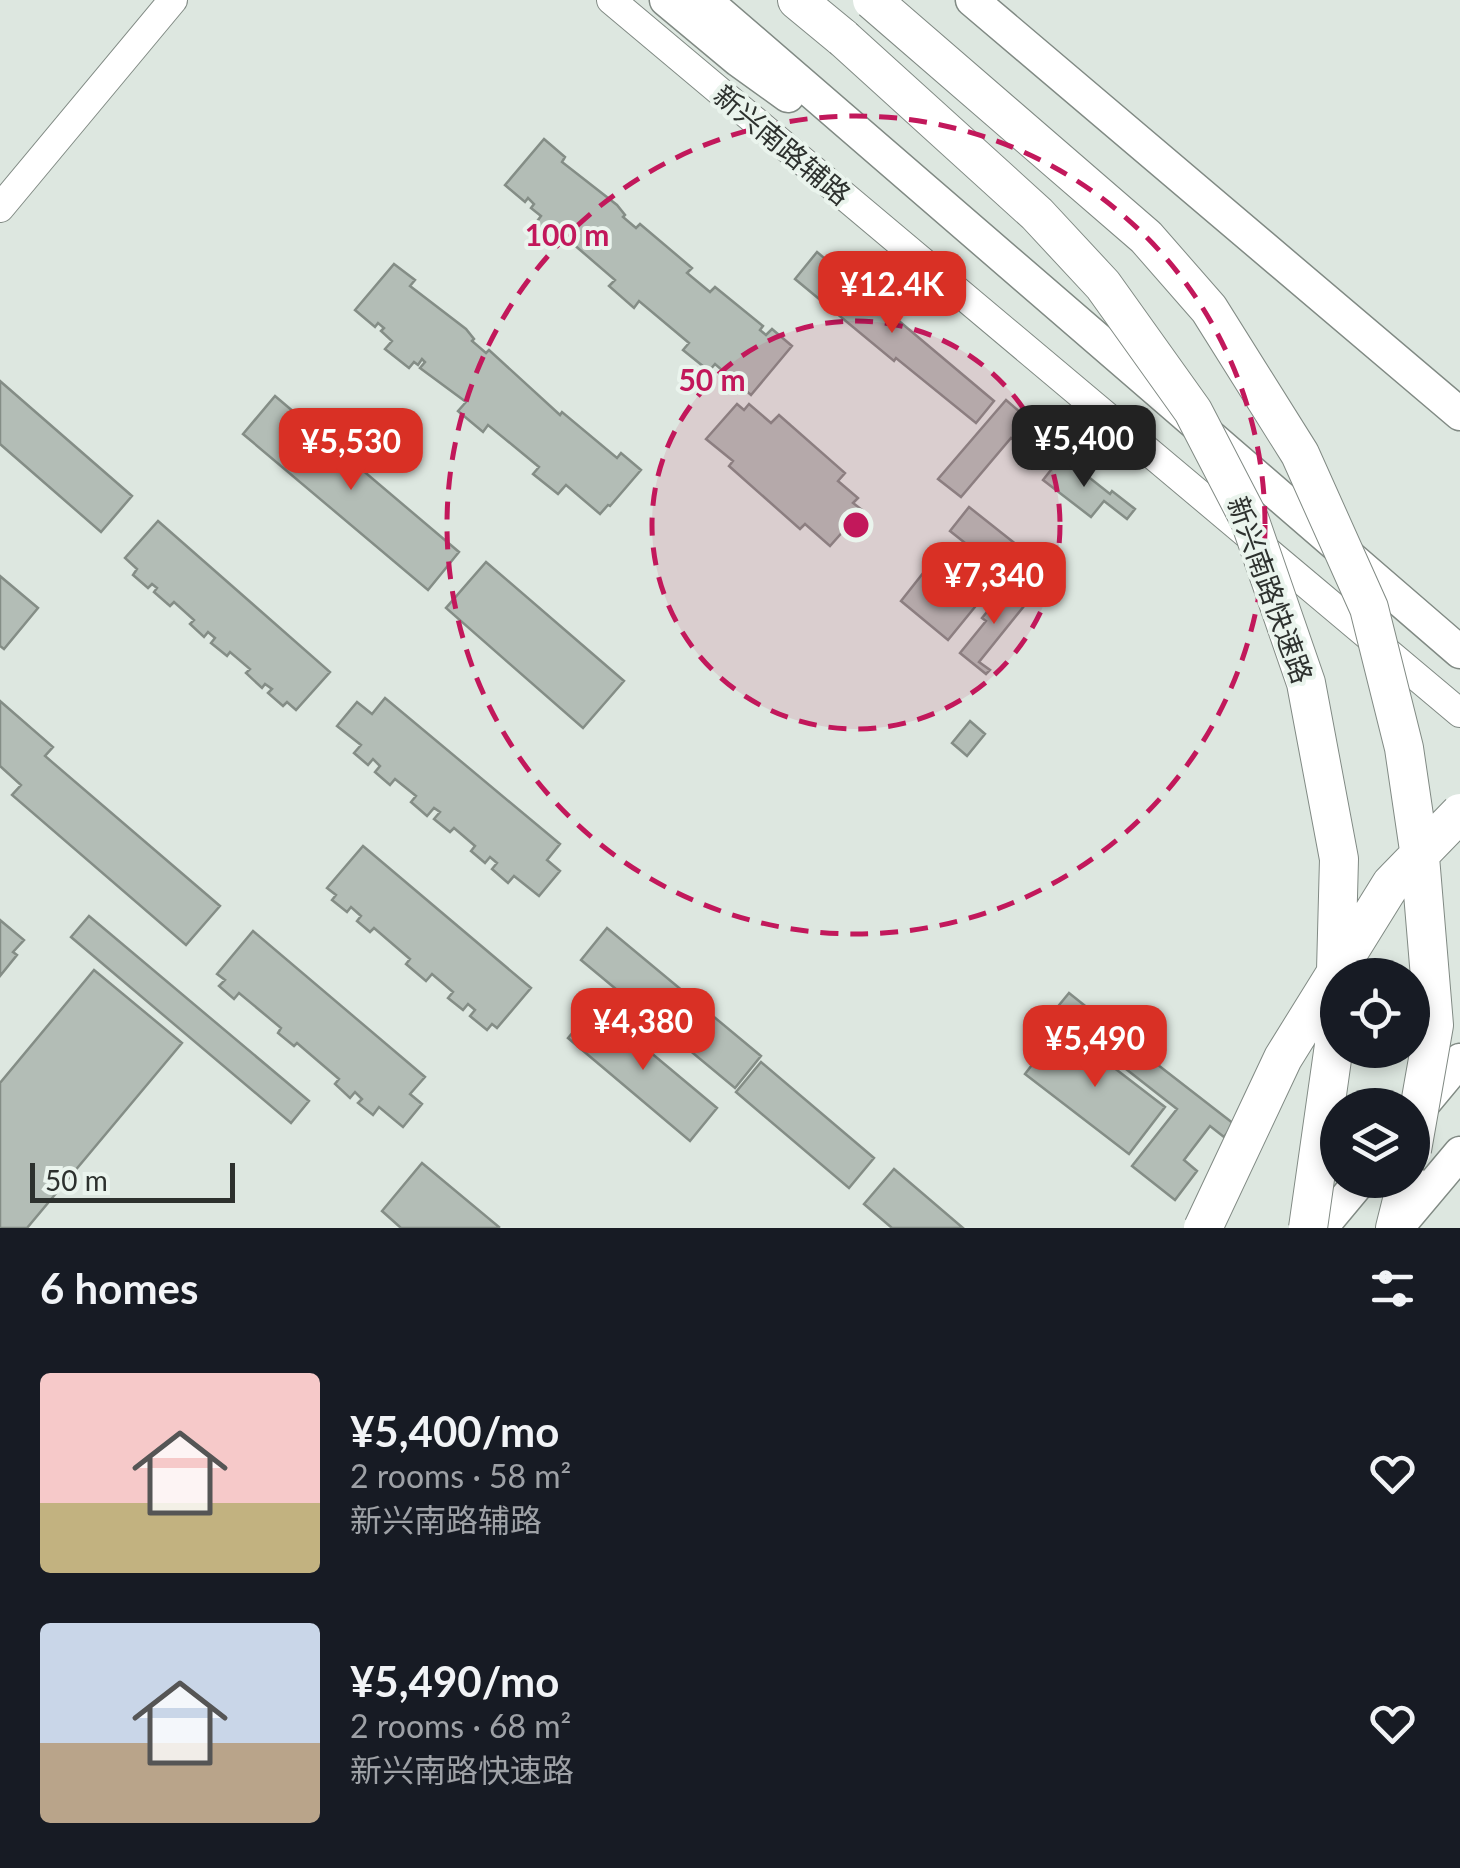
<!DOCTYPE html>
<html lang="en">
<head>
<meta charset="utf-8">
<style>
	:root { --surface:#171b24; --page:#20242c; --text:#f1f3f6; --muted:#9ea1a6; --accent:#d93025 }
	body { margin:0; font-family:Lato,"Noto Sans SC",sans-serif; background:var(--page); color:var(--text); height:100vh; display:flex; flex-direction:column; font-size:38px; white-space:nowrap }
	* { box-sizing:border-box; margin:0 }
	p { font-size:32px; color:var(--muted) }
	.icon { flex:none; width:55px; height:55px; fill:none; stroke:currentColor; stroke-width:2; stroke-linecap:round; stroke-linejoin:round }
	.map { position:relative; height:1228px; overflow:hidden }
	.drawer { display:flex; flex-direction:column; background:var(--surface); flex:1 }
	.drawer>* { flex:none }
	.fabs { position:absolute; left:1320px; top:958px; display:grid; gap:20px }
	.fabs a { display:grid; place-items:center; width:110px; height:110px; border-radius:50%; background:var(--surface); box-shadow:0 5px 15px #0003; font-size:50px }
	.scale { position:absolute; left:30px; bottom:25px; width:205px; box-sizing:border-box; padding-left:10px; border:5px solid #2d312e; border-top:0; font-size:28px; line-height:35px; white-space:nowrap; color:#2d312e; -webkit-text-stroke:8px #eaf4ed; paint-order:stroke }
	.price { position:absolute; translate:-50% -85px; padding:0 22px; border-radius:20px; background:var(--accent); color:#fff; font-size:32px; line-height:65px; filter:drop-shadow(0 2px 5px #0008) }
	.price::after { content:''; position:absolute; left:50%; top:60px; width:30px; height:22px; margin-left:-15px; background:inherit; clip-path:polygon(0 0,100% 0,50% 100%) }
	.price.current { background:#222; color:#fff }
	ul { padding:0; list-style:none }
	li { display:flex; align-items:center; gap:30px; height:250px; padding:0 40px }
	li span { display:grid; place-items:center; flex:none; width:280px; height:200px; border-radius:10px; color:#555 }
	li>.icon { margin-inline-start:auto }
	span .icon { width:120px; height:120px; fill:#fffc; stroke-width:1 }
	li b { font-size:42px }
	h2 { display:flex; justify-content:space-between; align-items:center; height:120px; padding:0 40px; font-size:42px }
	.map>svg:first-child { display:block }
	.building { fill:#b3bdb6; stroke:#848d86; stroke-width:2.5 }
	.lines { fill:none; stroke-linecap:round; stroke-linejoin:round }
	.minor-casing { stroke:#818a84; stroke-width:30 }
	.major-casing { stroke:#818a84; stroke-width:35 }
	.highway-casing { stroke:#818a84; stroke-width:40 }
	.minor { stroke:#fff; stroke-width:28 }
	.major { stroke:#fff; stroke-width:32 }
	.highway { stroke:#fff; stroke-width:38 }
	.highway-bridge-casing { stroke:#818a84; stroke-width:40; stroke-linecap:butt }
	.highway-bridge { stroke:#fff; stroke-width:38 }
	.ring { fill:none; stroke:#c2185b; stroke-width:5; stroke-dasharray:18 12 }
	.labels { text-anchor:middle; stroke-width:8; stroke-linejoin:round; paint-order:stroke }
	.street-label { font-size:28px; fill:#2d312e; stroke:#eaf4ed }
	.centre { fill:#c2185b; stroke:#eaf4ed; stroke-width:5 }
	.ring-label { font-size:30px; text-anchor:middle; font-weight:bold; fill:#c2185b; stroke:#eaf4ed; stroke-width:8; stroke-linejoin:round; paint-order:stroke }
</style>
</head>
<body>
<div class="map">
<svg width="1460" height="1228" viewBox="0 0 1460 1228">
	<rect width="100%" height="100%" fill="#dde7e0"/>
	<!-- building -->
	<path class="building" d="M544,139L565,157L562,162L617,205L625,215L623,217L636,228L640,224L692,268L687,273L710,292L715,287L763,326L760,330L766,335L772,329L792,346L751,395L715,364L709,371L683,350L689,343L639,301L634,308L609,286L615,280L572,243L579,235L575,232L560,244L535,224L541,216L531,208L534,204L528,198L525,202L505,185Z
		M817,252L994,401L976,423L896,358L894,361L795,279Z
		M394,264L415,280L410,286L466,329L474,339L472,341L486,353L489,350L560,415L562,412L617,458L621,453L641,470L610,506L608,505L600,514L566,485L558,494L533,474L539,467L488,425L483,432L458,411L466,402L420,368L425,362L422,359L418,365L414,362L409,368L385,349L392,341L381,331L384,328L378,323L375,327L355,310Z
		M0,381L132,496L101,532L0,444Z
		M275,396L459,552L428,590L243,434Z
		M1006,400L1036,426L1020,445L1011,438L961,497L938,479Z
		M737,404L744,410L749,404L771,423L779,415L845,473L838,481L858,498L853,503L862,510L830,546L805,524L800,529L729,466L733,461L706,439Z
		M1062,456L1110,494L1112,491L1135,509L1127,519L1104,501L1091,517L1043,480Z
		M969,507L1037,561L1018,585L950,531Z
		M158,521L330,672L296,710L287,702L283,706L268,693L272,689L265,684L262,688L246,673L250,669L230,652L227,656L211,643L215,638L208,632L204,637L190,624L194,620L174,602L170,606L154,592L157,588L152,584L148,588L133,575L137,569L125,558Z
		M486,562L624,681L583,728L446,608Z
		M931,563L979,602L948,640L901,601Z
		M0,576L38,608L4,649L0,646Z
		M1023,587L1033,595L979,662L990,670L986,674L960,653L986,621L982,618L999,597L1008,605Z
		M385,698L560,844L547,860L560,871L539,896L514,876L508,883L492,869L497,863L490,857L485,863L471,851L475,846L454,828L450,832L434,819L440,812L434,808L427,816L411,802L416,796L395,779L390,785L375,772L380,766L373,759L368,765L354,753L361,745L337,726L357,702L372,714Z
		M0,701L53,747L45,756L220,906L186,945L12,795L21,785L0,766Z
		M970,721L985,734L967,756L952,743Z
		M363,846L531,988L497,1028L492,1024L487,1030L470,1016L475,1010L468,1004L463,1010L448,998L453,992L432,974L426,981L406,964L410,959L374,928L370,932L357,921L361,916L351,907L347,912L332,900L336,895L327,888Z
		M89,916L309,1101L291,1123L71,937Z
		M0,920L24,940L13,952L17,955L0,976Z
		M607,928L761,1056L735,1088L581,960Z
		M253,931L425,1077L410,1094L422,1104L403,1127L379,1107L373,1115L358,1103L362,1099L355,1092L350,1098L335,1084L339,1079L297,1043L294,1046L278,1033L281,1028L239,993L234,999L219,986L225,980L217,974Z
		M94,970L182,1043L27,1228H0V1083Z
		M1069,993L1114,1029L1100,1046L1055,1010Z
		M595,1006L717,1108L690,1141L568,1038Z
		M1061,1027L1165,1107L1129,1154L1025,1074Z
		M1131,1044L1234,1124L1224,1137L1210,1126L1184,1160L1197,1171L1175,1200L1132,1166L1177,1109L1117,1062Z
		M761,1062L874,1158L849,1188L736,1092Z
		M422,1163L499,1227L498,1228H401L382,1211Z
		M894,1169L963,1228H892L864,1204Z"/>
	<g class="lines">
		<defs>
			<path id="minor" d="M611,0L1460,713
				M0,208L173,0"/>
			<path id="major" d="M666,0L738,60L788,96
				M705,0L1460,652
				M972,0L1460,414
				M1415,1114L1460,1060
				M1321,1228L1361,1180
				M1397,1228L1460,1153"/>
			<path id="highway" d="M797,0L843,38
				M1395,1228L1407,1180"/>
		</defs>
		<!-- minor casing -->
		<use href="#minor" class="minor-casing"/>
		<!-- major casing -->
		<use href="#major" class="major-casing"/>
		<!-- highway casing -->
		<use href="#highway" class="highway-casing"/>
		<!-- minor -->
		<use href="#minor" class="minor"/>
		<!-- major -->
		<use href="#major" class="major"/>
		<!-- highway -->
		<use href="#highway" class="highway"/>
		<defs>
			<path id="highway-bridge" d="M872,0L1146,237L1209,309L1300,454L1369,608L1404,748L1420,857L1434,1025L1412,1150
				M843,38L1037,214L1103,285L1193,411L1250,521L1306,683L1339,859L1334,1045L1308,1228
				M1203,1228L1283,1058L1391,884L1460,813"/>
		</defs>
		<!-- highway-bridge casing -->
		<use href="#highway-bridge" class="highway-bridge-casing"/>
		<!-- highway-bridge -->
		<use href="#highway-bridge" class="highway-bridge"/>
	</g>
	<!-- distance rings -->
	<circle cx="856" cy="525" r="204" fill="#c2185b" fill-opacity=".12"/>
	<g class="ring">
		<circle cx="856" cy="525" r="204"/>
		<circle cx="856" cy="525" r="409"/>
	</g>
	<g class="labels">
		<!-- street labels -->
		<g class="street-label">
			<text transform="translate(782 145) rotate(40)" y="10">新兴南路辅路</text>
			<text transform="translate(1270 590) rotate(70)" y="10">新兴南路快速路</text>
		</g>
	</g>
	<circle cx="856" cy="525" r="15" class="centre"/>
	<g class="ring-label">
		<text x="567" y="246">100 m</text>
		<text x="712" y="391">50 m</text>
	</g>
</svg>
<div class="fabs">
<a><svg class="icon" aria-label="locate" viewBox="0 0 24 24"><circle cx="12" cy="12" r="6"/><path d="M12 2v4M12 18v4M2 12h4M18 12h4"/></svg></a>
<a><svg class="icon" aria-label="layers" viewBox="0 0 24 24"><path d="M12 4l9 5-9 5-9-5zM3 14l9 5 9-5"/></svg></a>
</div>
<div class="scale">50 m</div>
<b class="price" style="left:892px;top:336px">¥12.4K</b>
<b class="price current" style="left:1084px;top:490px">¥5,400</b>
<b class="price" style="left:351px;top:493px">¥5,530</b>
<b class="price" style="left:994px;top:627px">¥7,340</b>
<b class="price" style="left:643px;top:1073px">¥4,380</b>
<b class="price" style="left:1095px;top:1090px">¥5,490</b>
</div>
<section class="drawer">
<h2>6 homes<svg class="icon" aria-label="filters" viewBox="0 0 24 24"><path d="M4 7h16M4 17h16"/><circle cx="9" cy="7" r="2"/><circle cx="15" cy="17" r="2"/></svg></h2>
<ul>
<li><span style="background:linear-gradient(#f6c9c9 65%,#c2b280 0)"><svg class="icon" aria-label="home" viewBox="0 0 24 24"><path d="M3 11l9-7 9 7M6 9v11h12V9"/></svg></span><div><b>¥5,400/mo</b><p>2 rooms · 58 m²</p><p>新兴南路辅路</p></div><svg class="icon" aria-label="heart" viewBox="0 0 24 24"><path d="M12 20l-8-8c-3-5 5-10 8-4 3-6 11-1 8 4z"/></svg></li>
<li><span style="background:linear-gradient(#c9d6e8 60%,#b9a48a 0)"><svg class="icon" aria-label="home" viewBox="0 0 24 24"><path d="M3 11l9-7 9 7M6 9v11h12V9"/></svg></span><div><b>¥5,490/mo</b><p>2 rooms · 68 m²</p><p>新兴南路快速路</p></div><svg class="icon" aria-label="heart" viewBox="0 0 24 24"><path d="M12 20l-8-8c-3-5 5-10 8-4 3-6 11-1 8 4z"/></svg></li>
</ul>
</section>
</body>
</html>
